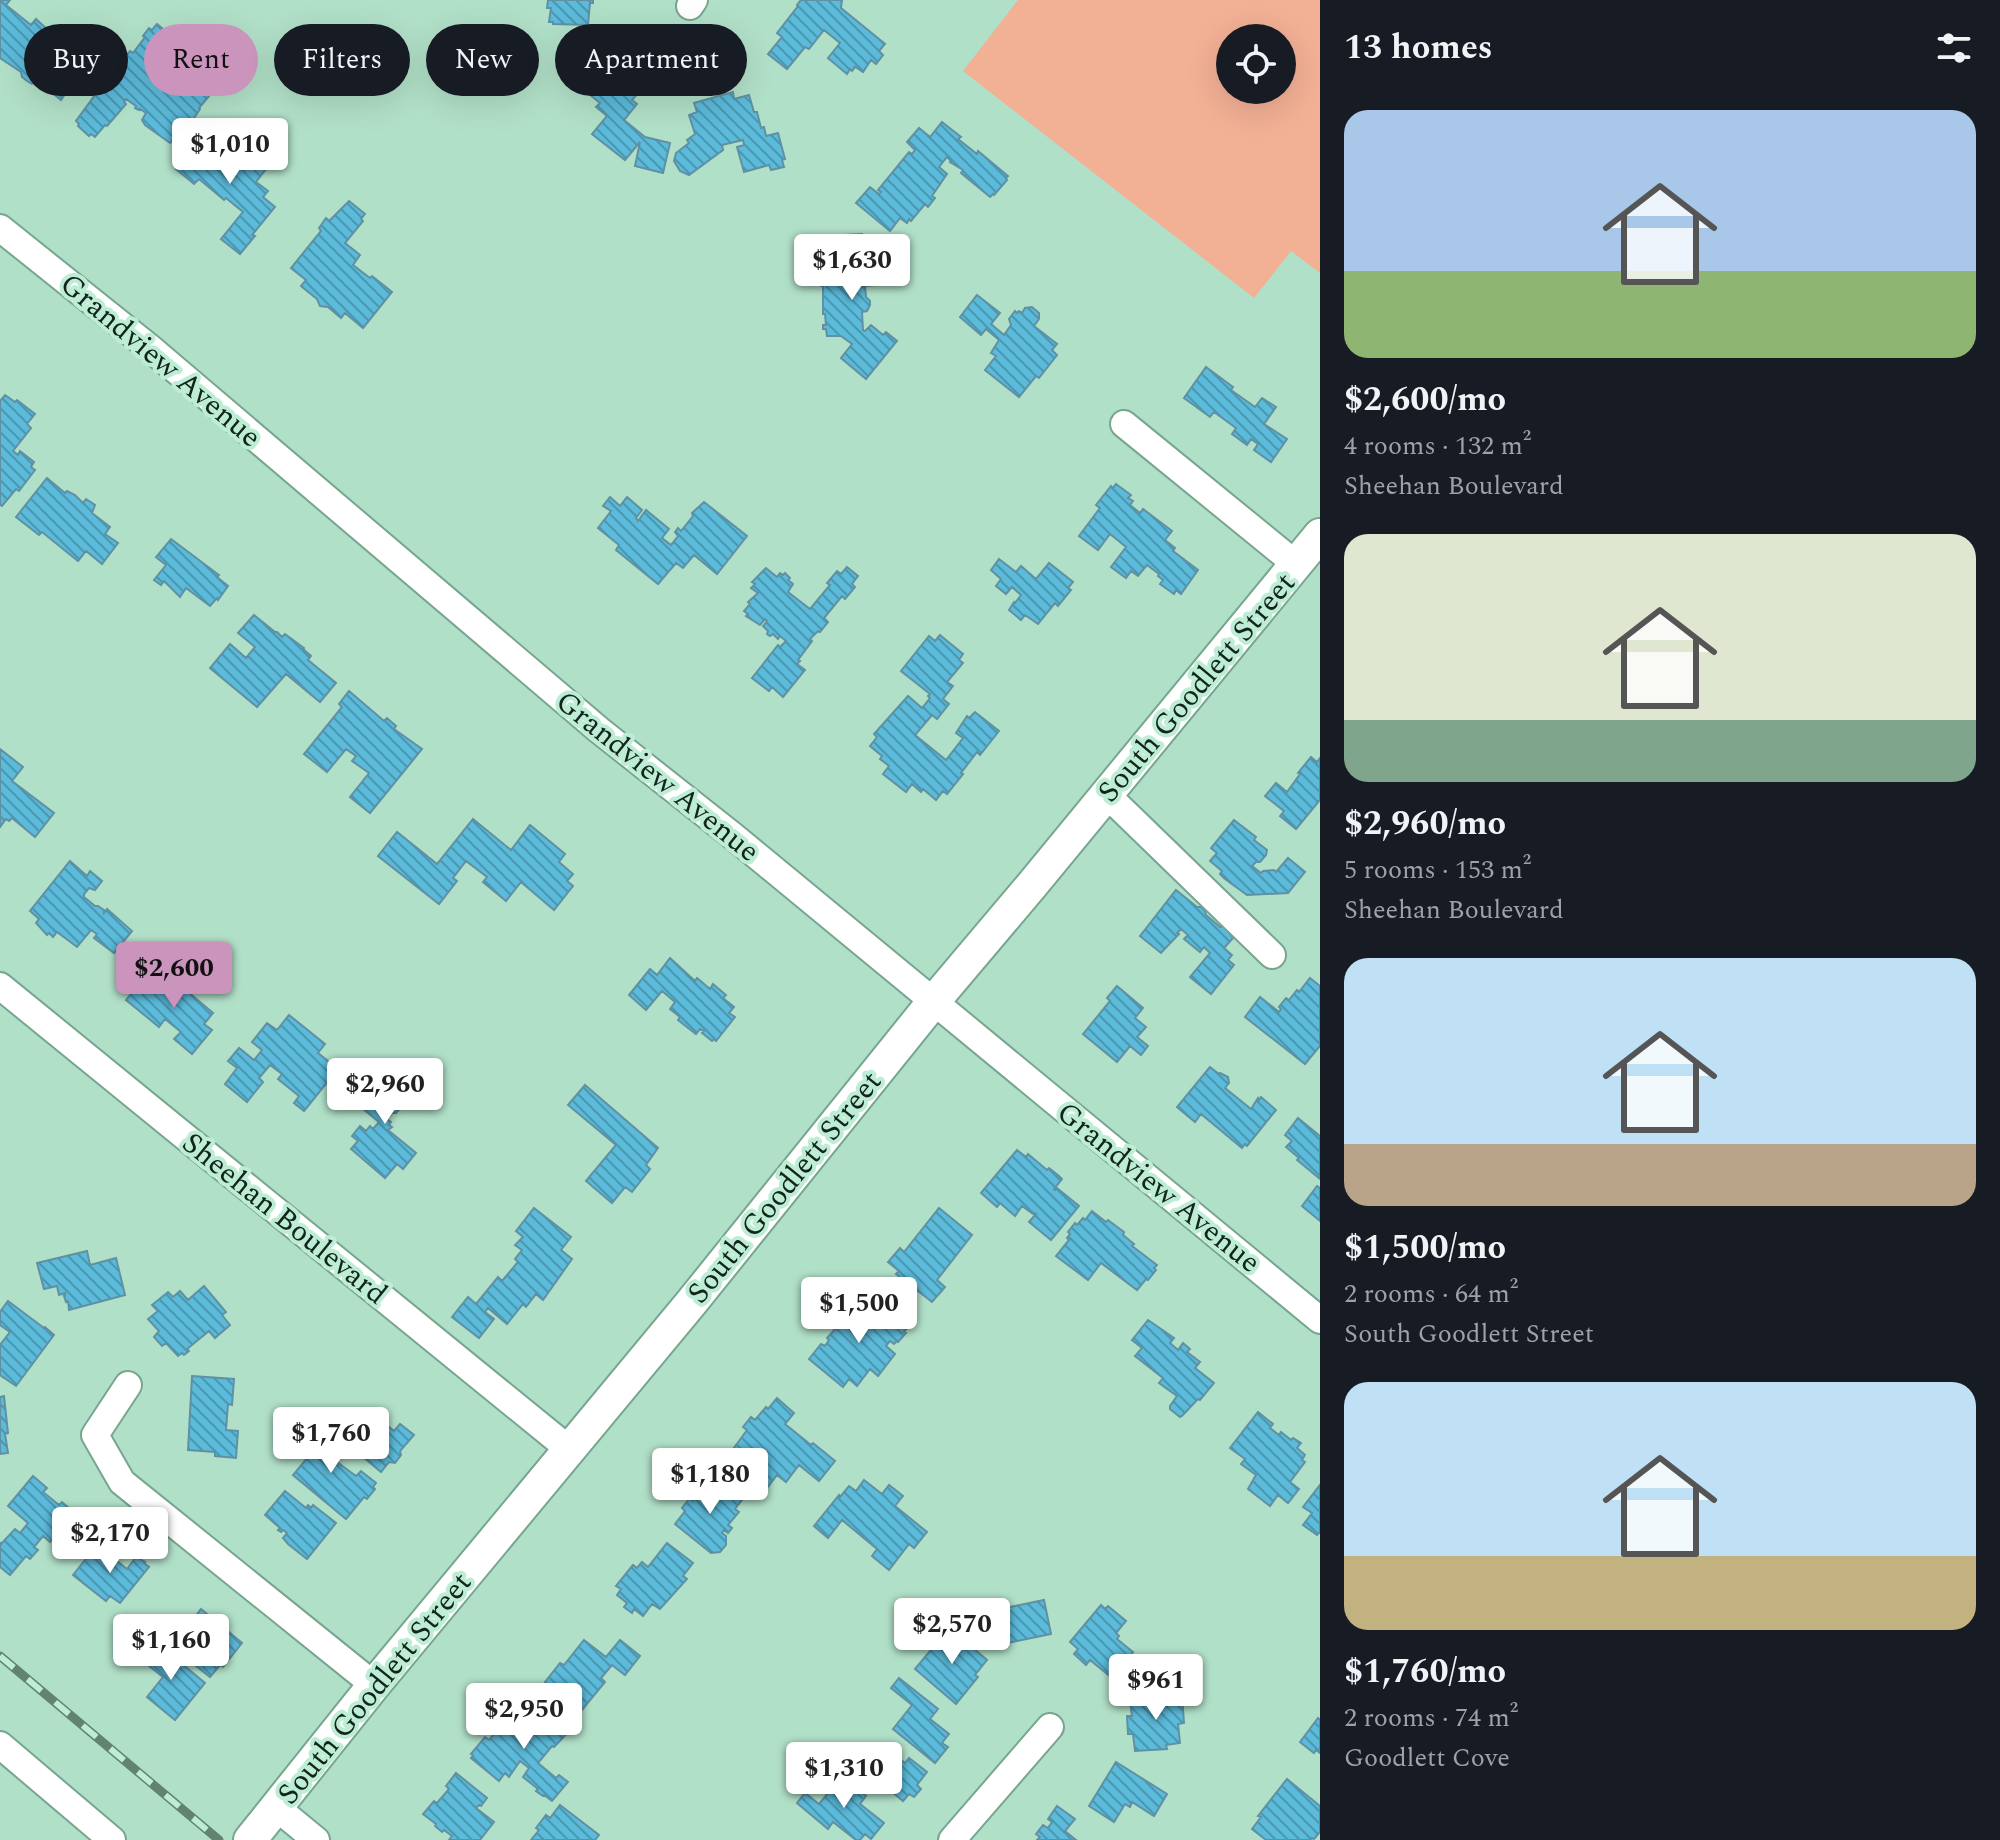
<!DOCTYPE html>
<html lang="en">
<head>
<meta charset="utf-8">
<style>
	:root { --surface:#171b24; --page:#242831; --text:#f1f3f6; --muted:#9ea1a6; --accent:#ca94bd }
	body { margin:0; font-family:Spectral,serif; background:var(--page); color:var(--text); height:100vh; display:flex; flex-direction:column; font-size:30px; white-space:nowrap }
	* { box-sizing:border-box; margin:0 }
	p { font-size:26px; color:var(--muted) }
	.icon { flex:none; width:44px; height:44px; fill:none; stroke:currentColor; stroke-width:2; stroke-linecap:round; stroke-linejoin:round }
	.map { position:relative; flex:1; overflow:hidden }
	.sheet { display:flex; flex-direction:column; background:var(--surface); width:680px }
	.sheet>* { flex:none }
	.hud { position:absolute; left:24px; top:24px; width:760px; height:72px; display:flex; gap:16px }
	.buttons { position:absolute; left:1216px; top:24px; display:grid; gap:16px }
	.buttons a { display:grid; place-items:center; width:80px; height:80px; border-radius:50%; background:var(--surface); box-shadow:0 8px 32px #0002; font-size:40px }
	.price { position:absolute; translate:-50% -68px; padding:0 18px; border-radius:8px; background:#fff; color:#222; font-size:26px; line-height:52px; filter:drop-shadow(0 2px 4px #0008) }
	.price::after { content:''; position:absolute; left:50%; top:48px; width:24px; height:18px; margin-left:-12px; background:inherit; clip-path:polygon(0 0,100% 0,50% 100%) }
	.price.current { background:var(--accent); color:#111 }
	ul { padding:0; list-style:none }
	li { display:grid; align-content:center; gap:16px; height:424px; padding:0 24px }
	li span { display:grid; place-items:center; height:248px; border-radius:24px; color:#555 }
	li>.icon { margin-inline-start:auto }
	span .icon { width:144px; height:144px; fill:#fffc; stroke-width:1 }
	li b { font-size:34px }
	h2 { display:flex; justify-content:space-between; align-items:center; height:96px; padding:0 24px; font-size:34px }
	.chip { padding:0 28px; border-radius:36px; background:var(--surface); box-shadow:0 8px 32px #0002; font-size:28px; line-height:72px }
	.chip.current { background:var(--accent); color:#111 }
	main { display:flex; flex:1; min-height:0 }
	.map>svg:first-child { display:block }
	.grass { fill:#f2b095; fill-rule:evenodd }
	.building { fill:url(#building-back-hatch); stroke:#6091a3; stroke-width:2 }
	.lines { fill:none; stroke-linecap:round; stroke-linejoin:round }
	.minor-casing { stroke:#78a58f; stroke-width:30 }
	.major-casing { stroke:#78a58f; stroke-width:36 }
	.minor { stroke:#fff; stroke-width:26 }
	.major { stroke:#fff; stroke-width:32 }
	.rail-casing { stroke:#628372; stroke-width:9 }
	.rail { stroke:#beedd5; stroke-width:6; stroke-dasharray:18; stroke-linecap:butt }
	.labels { text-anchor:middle; stroke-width:8; stroke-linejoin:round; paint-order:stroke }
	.street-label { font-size:30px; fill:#12241b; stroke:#beedd5 }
</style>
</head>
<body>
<main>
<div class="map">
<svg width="1320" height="1840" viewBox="0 0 1320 1840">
	<defs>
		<pattern id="building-back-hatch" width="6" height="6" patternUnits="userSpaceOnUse" patternTransform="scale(2)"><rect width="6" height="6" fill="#5cbada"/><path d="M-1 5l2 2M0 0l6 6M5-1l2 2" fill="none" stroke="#4b97b0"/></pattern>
	</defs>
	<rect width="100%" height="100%" fill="#b1e0c8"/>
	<!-- grass -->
	<path class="grass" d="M1018,0H1320V273L1291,251L1254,298L963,71ZM1282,38V90H1230V38Z"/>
	<!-- building -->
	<path class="building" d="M0,0H10L6,5L31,25L36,19L62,43L68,36L95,58L80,76L84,79L72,94L68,90L61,100L35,79L32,84L27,81L22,77L21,72L0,58Z
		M548,0H593V3H590L588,25L553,24V22H549L551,8H547Z
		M801,0H842L841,8L885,44L879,51L883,55L876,64L871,60L863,72L854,66L855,67L852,71L850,69L847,74L828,58L840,43L824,30L809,49L805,47L787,69L768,54L782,37L777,33L798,6L797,5Z
		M157,24L174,38L157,59L159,60L150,71L155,75L154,77L159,80L160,79L170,87L168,88L179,95L191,81L194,83L197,82L206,90V93L209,96L199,108L200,109L189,126H187L179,136L177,134L170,143L145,125L142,120L146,113L140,109L139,110L135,108L136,106L126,99L124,102L126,104L107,126L105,125L95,137L91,134L89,136L78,126L79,124L76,121L103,84L105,87L107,85L105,83L130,51L133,53L145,37L143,36L149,28L152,30Z
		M592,57L609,71L613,65L619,70L623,65L640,78L635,84L642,89L632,100L637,104L624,120L645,137L670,143L663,173L635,166L640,142L625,160L592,134L607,116L596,107L600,103L573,81Z
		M733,92L734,99L749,95L754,112H757L761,128L764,127L766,136L778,133L785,159L782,160L784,167L771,170L769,165L744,172L737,147L744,145L743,140L722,145L723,150L689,175L680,171L674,161L676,153L689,143L687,140L695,134L689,115L697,112L694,103Z
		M942,122L961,137L958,139L977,154L978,151L1008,176L1006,178L1007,180L994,195L993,194L990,197L961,173L963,170L950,162L951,161L947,157L939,167L947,174L932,196L935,198L928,207L925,204L911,221L909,219L907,223L900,218L890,231L856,203L870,187L879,194L881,192L878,190L909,152L912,154L915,150L907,142L919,128L930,137Z
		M214,127L231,141L222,151L245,170L253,160L266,169L256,182L268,191L263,197L275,207L252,235L255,236L240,254L221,239L243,212L226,198L224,200L199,179L194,184L176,169L202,137L204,139Z
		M349,201L365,214L361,219L363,221L345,243L360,255L353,265L370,278L372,276L392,292L363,328L345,313L341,318L328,307L320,306L317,299L301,286L306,280L291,268L321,231L319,228L326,218L329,221Z
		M862,234L863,246L869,245L875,285L865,286L866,297L870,301V305L867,311L862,312L863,330L865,331L871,325L883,335L886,332L897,341L866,379L841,358L852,344L841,336H827L826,329H823V325H826L825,314H823V286H821L820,277H822L821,268H827L825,249L828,248L827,236Z
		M977,295L1000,313L991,324L1004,335L1011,325L1009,319L1015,311L1017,313L1019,311L1022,313L1025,308L1032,307L1039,313V319L1034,326L1057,344L1052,350L1057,355L1039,378L1036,376L1019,397L985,370L996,356L991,353L999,340L986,329L981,335L960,317Z
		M1206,367L1233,387L1231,390L1255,407L1262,398L1276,407L1264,424L1287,439L1271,462L1254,450L1258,444L1251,439L1247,445L1232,434L1236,428L1214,412L1210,417L1184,398Z
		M5,395L15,402L17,400L35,414L27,424L31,428L13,451L18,455L20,451L34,462L31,467L35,470L19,491L16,489L2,506L0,505V401Z
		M47,478L65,493L67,491L75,495L83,503L86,499L95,505L92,513L110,527L105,534L118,543L102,564L86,551L78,561L42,532L39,535L16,517Z
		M1116,484L1131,495L1128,498L1133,501L1130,505L1140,513L1143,509L1172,531L1165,540L1175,548L1173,551L1198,570L1181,594L1176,590L1174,594L1160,584L1163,580L1158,576L1159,574L1147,565L1138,576L1131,571L1126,578L1111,567L1126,547L1110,534L1098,550L1079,536L1100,508L1096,505L1111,486L1113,488Z
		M610,497L620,506L627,497L642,510L636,518L638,521L646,510L669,529L662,538L671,545L678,536L675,532L678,528L681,531L693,516L692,513L704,502L747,536L717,574L694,555L683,568L676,563L658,584L616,550L619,545L598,528L611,511L603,506Z
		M171,539L219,575L217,577L228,586L218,600L217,598L210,606L186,588L180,597L164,581L161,585L154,580L166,565L156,557Z
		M999,559L1016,572L1021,566L1036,579L1049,563L1073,582L1068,588L1071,590L1058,606L1055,603L1038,624L1025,615L1021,620L1009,610L1014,602L1015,603L1021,595L1012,587L1006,594L996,586L1001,579L991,570Z
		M847,567L858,576L852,584L855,587L845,599L842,596L824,618L828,622L820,632L818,631L810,639L812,641L798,660L800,661L797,664L805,670L783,697L772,687L769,691L752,678L778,645L780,647L786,641L780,636L778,639L773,634L770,636L767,634L768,631L763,626L767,621L765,619L760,625L746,616L748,614L744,611L750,604L748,602L758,593L751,588L755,584L752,582L766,568L777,577L780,573L783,575L785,573L790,578L788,580L793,584L788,592L810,609L830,585L827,583L837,571L841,574Z
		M254,615L275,632H277L282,637L285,634L304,648L303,649L311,656L308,660L336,683L320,702L286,674L257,707L210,668L230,644L246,658L255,647L238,633Z
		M940,635L963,654L959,660L963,663L947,682L953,686L943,699L949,704L937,719L932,715L915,735L946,760L963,738L956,733L967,716L969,718L975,712L999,731L980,755L977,752L961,773L963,774L947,794L943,791L936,800L923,789L921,792L912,784L906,792L883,774L889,766L880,759L882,756L870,746L877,737L874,734L908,696L922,708L930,698L928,696L930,694L901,671L929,636L935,641Z
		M349,691L384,721L387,718L396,726L394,729L422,749L370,813L350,797L369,773L352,761L356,756L346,749L327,772L304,754L342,707L339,704Z
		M0,749L23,767L12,781L54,813L35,837L12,818L9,821L6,819L0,827Z
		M1311,757L1317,762L1320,758V800L1296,829L1280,816L1284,811L1265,796L1276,783L1287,792L1300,774L1298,773Z
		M473,819L511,850L530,825L565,854L559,862L573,874L567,881L573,886L554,910L521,882L506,901L483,882L487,877L466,861L453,878L457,881L439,904L378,856L397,832L437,864Z
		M1234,820L1256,837L1254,840L1267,850L1266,855L1260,862H1256L1252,866L1261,873L1263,871L1274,870L1276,872L1288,858L1305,872L1288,893L1247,895L1225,879L1220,874L1222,871L1210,861L1217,853L1211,848Z
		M70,861L87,876L90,871L102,881L95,890L89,888L84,894V897L95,906H98L104,910V913L107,909L132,931L114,953L94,938L97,934L91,930L77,947L57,932L53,937L49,933L47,935L36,923L39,919L30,911Z
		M1176,890L1197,907H1201L1205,911L1206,915L1220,927L1224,926L1233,938L1224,948L1232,955L1228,960L1234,965L1211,994L1190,977L1210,953L1204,947L1200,952L1184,939L1188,935L1181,929L1177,933L1179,934L1161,953L1140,936Z
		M670,958L695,981L697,978L710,989L713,984L726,995L723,998L734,1007L729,1013L735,1017L716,1041L714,1039L712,1041L702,1033L704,1031L700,1029L696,1034L678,1020L680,1017L670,1009L675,1002L662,991L646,1010L629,995L650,969L657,975Z
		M179,974L192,985L187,991L213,1013L204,1024L212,1030L192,1054L174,1039L181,1032L165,1019L159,1027L126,1000L145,977L163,992Z
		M1310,978L1320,986V1046L1305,1064L1245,1017L1260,997L1279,1012L1281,1009L1279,1007L1286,998L1289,1000L1297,990L1299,992Z
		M1117,986L1143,1008L1135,1018L1146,1027L1137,1037L1148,1046L1141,1055L1130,1046L1117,1062L1083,1034L1110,1001L1107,998Z
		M289,1015L325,1044L318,1053L338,1069L304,1111L294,1103L299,1096L278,1079L282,1074L270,1065L259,1078L263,1082L247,1102L225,1084L237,1068L228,1061L239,1048L254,1060L262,1050L252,1042L267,1023L277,1030Z
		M396,1067L417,1084L403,1101L404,1104L396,1113H392L387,1119L391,1122L389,1125L392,1127L388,1130L416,1153L403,1169L397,1164L385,1178L351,1149L358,1141L352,1136L360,1126L366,1131L370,1126L373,1129L379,1122L362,1108Z
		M1210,1067L1219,1074L1220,1073L1228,1077L1229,1083L1225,1088L1251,1109L1258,1098L1259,1100L1261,1097L1276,1110L1247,1146L1245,1144L1242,1148L1201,1114L1195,1122L1177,1107Z
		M585,1085L658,1148L646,1165L650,1169L632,1192L625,1187L612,1203L586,1181L616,1145L568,1105Z
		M1298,1118L1320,1136V1179L1297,1160L1299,1158L1286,1147L1292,1141L1285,1135Z
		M1017,1150L1026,1157L1028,1154L1047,1170L1049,1168L1059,1176L1062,1179L1054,1189L1055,1190L1057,1188L1079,1206L1051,1240L1029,1222L1036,1214L1034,1213L1033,1214L1022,1206L1015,1216L1000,1203L997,1207L981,1193Z
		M1317,1186L1320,1188V1221L1302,1206Z
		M534,1208L571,1237L561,1250L572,1259L543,1300L536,1294L526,1307L523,1304L507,1324L488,1308L485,1312L494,1319L479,1338L452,1317L468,1297L476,1304L498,1277L502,1281L518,1262L515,1259L522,1250L515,1245L523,1237L516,1231Z
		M939,1208L972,1235L937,1280L945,1287L932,1302L896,1274L899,1271L888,1262L900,1248L904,1252Z
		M1092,1211L1106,1222L1108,1220L1124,1232L1123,1235L1134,1244L1132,1246L1157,1265L1154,1268L1156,1270L1148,1280L1146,1279L1137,1290L1101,1263L1088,1280L1056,1256L1069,1240L1067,1238L1070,1234L1068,1232L1075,1223L1077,1225L1083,1218L1085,1220Z
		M87,1251L90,1265L116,1258L125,1295L69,1310L68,1301L66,1302L64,1296H65V1293L59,1295L57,1286L44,1289L37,1263Z
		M204,1286L226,1312L222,1315L230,1325L215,1338L209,1331L187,1349L189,1351L184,1355L182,1353L178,1356L166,1343L162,1346L154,1337L159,1331L148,1319L158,1311L152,1305L168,1292L173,1297L180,1291L188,1300Z
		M8,1301L44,1328L45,1327L54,1335L16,1386L0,1375V1345L10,1332L0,1325V1312Z
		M871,1303L881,1311L883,1308L885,1310L886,1309L892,1313L891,1315L907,1328L904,1332L906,1333L898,1342L897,1341L894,1344L890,1341L886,1346L895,1354L878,1376L870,1369L857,1386L849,1379L843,1387L809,1359L821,1344L825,1346L829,1340L827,1338L857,1305L865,1311Z
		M1148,1320L1174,1338L1170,1343L1178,1350L1183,1343L1190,1349L1187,1352L1200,1362L1195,1368L1214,1383L1200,1400L1198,1399L1182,1416L1180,1417L1170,1409V1406L1177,1396L1159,1383L1163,1378L1135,1356L1142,1348L1132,1340Z
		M192,1376L234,1379L232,1405L228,1404L226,1430L238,1431L236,1458L215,1456V1452L188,1450Z
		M4,1396L8,1433L5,1434L8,1453L0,1454V1397Z
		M777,1398L794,1413L785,1424L811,1445L813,1443L835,1461L819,1481L799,1465L786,1482L777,1475L767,1488L728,1456L747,1430L743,1427L751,1417L755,1420L766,1407L768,1409Z
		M1258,1412L1273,1424L1270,1428L1279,1435L1281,1432L1291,1440L1293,1438L1301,1443L1297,1448L1305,1455L1302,1460L1305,1462L1290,1482L1299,1489L1288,1503L1278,1495L1270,1506L1248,1489L1256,1475L1241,1464L1245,1459L1230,1448Z
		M312,1420L333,1437L322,1451L356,1476L361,1471L376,1483L373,1487L375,1489L367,1499L364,1497L346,1519L293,1475L308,1457L306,1455L312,1449L298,1438Z
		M383,1422L394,1431L400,1424L414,1435L400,1451L401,1455L395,1463L389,1462L381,1472L355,1450L364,1439L359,1435L367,1426L375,1432Z
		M33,1476L47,1488L43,1492L59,1505L62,1502L75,1513L50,1542L43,1536L34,1547L38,1550L30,1559L26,1556L10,1575L0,1567V1543L1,1544L15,1529L20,1533L28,1523L8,1506Z
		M713,1476L742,1500L735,1509L739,1512L728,1525L732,1528L728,1533L724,1530L722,1533L726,1536V1545L720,1552L711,1553L675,1524L685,1511L682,1508L690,1498L693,1501Z
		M864,1480L882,1494L889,1485L903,1496L895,1506L927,1532L914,1548L909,1544L889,1570L872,1556L877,1549L842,1520L828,1538L814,1526L839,1495L840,1497L849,1486L856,1491Z
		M1320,1485V1532L1317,1535L1303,1525L1312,1513L1303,1507Z
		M285,1491L306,1508L308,1505L311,1508L313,1505L336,1523L307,1559L288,1544L283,1538L287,1533L283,1530L281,1532L278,1530L280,1528L265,1515Z
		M667,1543L693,1563L683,1576L687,1579L660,1609L652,1604L643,1616L634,1609L632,1613L624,1607L627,1603L617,1595L621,1589L616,1586L633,1565L637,1568L642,1562L648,1567Z
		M97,1545L127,1569L136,1557L145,1562L144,1563L149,1567L120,1603L110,1596L106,1601L73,1575Z
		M1044,1600L1051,1634L998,1645L991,1611Z
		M1101,1605L1105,1609L1108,1606L1126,1621L1116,1633L1119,1636L1117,1639L1133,1652L1111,1677L1090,1660L1086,1665L1074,1654L1078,1649L1070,1642Z
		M201,1609L242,1643L223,1667L220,1665L210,1677L180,1653L200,1629L191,1622Z
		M946,1632L951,1636L954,1632L987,1660L975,1675L978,1677L956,1704L915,1669Z
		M584,1640L606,1657L620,1640L640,1656L625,1675L612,1665L601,1678L605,1682L581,1711L545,1682L560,1663L564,1665Z
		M150,1645L162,1654L165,1650L205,1683L175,1720L147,1697L163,1677L139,1658Z
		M899,1678L938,1709L930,1719L949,1734L942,1743L948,1747L935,1763L893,1729L912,1705L891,1688Z
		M1182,1695L1184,1723L1178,1724L1180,1743L1166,1745L1167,1749L1135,1751L1133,1734H1128L1127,1716H1132L1130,1700Z
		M511,1709L538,1731L550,1717L552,1718L558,1711L575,1725L554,1747L552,1746L538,1763L556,1778L559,1775L568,1782L552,1801L544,1795L543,1796L536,1791L538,1789L523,1777L529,1768L520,1761L509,1777L505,1773L499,1781L471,1758L473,1755L471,1754L485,1737L489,1740L499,1728L497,1726L502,1718Z
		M1318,1718L1320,1720V1753L1316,1750L1314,1753L1300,1742Z
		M893,1754L905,1763L909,1758L927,1772L917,1785L921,1789L914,1797L909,1794L903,1801L879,1781L889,1769L884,1765Z
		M1116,1762L1167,1794L1154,1816L1132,1802L1130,1807L1125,1804L1114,1822L1089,1806Z
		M456,1773L487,1798L481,1806L479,1805L476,1808L494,1822L480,1840H449L452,1836L444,1830L442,1832L435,1826L436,1824L423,1814L434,1801L437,1803L449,1789L446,1786Z
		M844,1774L857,1784L855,1787L866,1796L860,1804L884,1823L871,1839L865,1834L860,1840H856L833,1822L828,1829L797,1803L805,1793L819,1804Z
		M1287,1779L1320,1806V1832L1314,1839L1312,1838L1310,1840H1266L1252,1829L1261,1817L1258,1816Z
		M560,1805L599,1835L595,1840H531L539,1830L536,1828L546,1815L550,1818Z
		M1057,1806L1075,1819L1065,1831L1076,1840H1037L1040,1837L1036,1834L1043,1825L1048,1828L1052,1822L1048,1819Z"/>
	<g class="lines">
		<defs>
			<path id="minor" d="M690,6L694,0
				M0,228L150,348L599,730L733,836L1320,1320
				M1124,424L1297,565
				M1107,795L1272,955
				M0,986L570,1450
				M128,1385L95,1435L122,1482L374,1685
				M0,1745L112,1840
				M277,1808L316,1840
				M952,1840L1050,1727"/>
			<path id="major" d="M250,1840L374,1685L691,1303L934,1001L1032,885L1320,535"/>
		</defs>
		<!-- minor casing -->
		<use href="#minor" class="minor-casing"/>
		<!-- major casing -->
		<use href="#major" class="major-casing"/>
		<!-- minor -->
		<use href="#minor" class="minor"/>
		<!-- major -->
		<use href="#major" class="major"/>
		<defs>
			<path id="rail" d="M0,1656L219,1840"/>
		</defs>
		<!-- rail casing -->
		<use href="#rail" class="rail-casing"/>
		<!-- rail -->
		<use href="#rail" class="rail"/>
	</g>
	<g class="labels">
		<!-- street labels -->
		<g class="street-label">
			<text transform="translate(161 360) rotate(40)" y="10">Grandview Avenue</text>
			<text transform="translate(1196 687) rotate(-50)" y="10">South Goodlett Street</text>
			<text transform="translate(658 776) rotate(39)" y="10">Grandview Avenue</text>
			<text transform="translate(784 1187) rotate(-51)" y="10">South Goodlett Street</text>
			<text transform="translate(1159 1187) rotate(39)" y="10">Grandview Avenue</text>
			<text transform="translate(285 1218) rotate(39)" y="10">Sheehan Boulevard</text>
			<text transform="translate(374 1688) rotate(-51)" y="10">South Goodlett Street</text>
		</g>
	</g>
</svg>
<div class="buttons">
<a><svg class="icon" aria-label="locate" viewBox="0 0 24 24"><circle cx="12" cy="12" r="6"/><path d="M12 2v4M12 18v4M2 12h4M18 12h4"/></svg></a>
</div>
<b class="price" style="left:230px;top:186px">$1,010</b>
<b class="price" style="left:852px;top:302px">$1,630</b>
<b class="price current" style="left:174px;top:1010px">$2,600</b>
<b class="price" style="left:385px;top:1126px">$2,960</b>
<b class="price" style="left:859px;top:1345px">$1,500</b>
<b class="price" style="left:331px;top:1475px">$1,760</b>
<b class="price" style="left:710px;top:1516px">$1,180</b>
<b class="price" style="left:110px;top:1575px">$2,170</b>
<b class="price" style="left:952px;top:1666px">$2,570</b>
<b class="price" style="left:171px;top:1682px">$1,160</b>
<b class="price" style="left:1156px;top:1722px">$961</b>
<b class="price" style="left:524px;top:1751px">$2,950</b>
<b class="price" style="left:844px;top:1810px">$1,310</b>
<div class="hud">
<a class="chip">Buy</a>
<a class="chip current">Rent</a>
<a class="chip">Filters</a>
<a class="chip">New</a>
<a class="chip">Apartment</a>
</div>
</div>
<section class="sheet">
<h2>13 homes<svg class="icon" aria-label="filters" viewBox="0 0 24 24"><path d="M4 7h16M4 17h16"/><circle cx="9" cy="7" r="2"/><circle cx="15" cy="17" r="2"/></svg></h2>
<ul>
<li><span style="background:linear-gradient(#a9c7e8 65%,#8fb573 0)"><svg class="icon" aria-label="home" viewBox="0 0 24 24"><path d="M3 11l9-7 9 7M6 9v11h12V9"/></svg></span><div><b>$2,600/mo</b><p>4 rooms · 132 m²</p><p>Sheehan Boulevard</p></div></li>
<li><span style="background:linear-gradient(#dfe7d0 75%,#7fa58c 0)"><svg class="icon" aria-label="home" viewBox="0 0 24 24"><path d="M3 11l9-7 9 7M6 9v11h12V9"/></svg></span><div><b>$2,960/mo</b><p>5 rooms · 153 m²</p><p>Sheehan Boulevard</p></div></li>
<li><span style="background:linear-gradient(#bfe0f5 75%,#b9a48a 0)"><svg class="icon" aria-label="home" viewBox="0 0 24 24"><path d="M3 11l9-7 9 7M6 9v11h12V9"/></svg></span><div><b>$1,500/mo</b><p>2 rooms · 64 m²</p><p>South Goodlett Street</p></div></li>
<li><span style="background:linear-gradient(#bfe0f5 70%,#c2b280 0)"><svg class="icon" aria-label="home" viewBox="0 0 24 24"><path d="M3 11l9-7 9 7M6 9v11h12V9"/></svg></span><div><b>$1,760/mo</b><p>2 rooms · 74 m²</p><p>Goodlett Cove</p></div></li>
</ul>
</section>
</main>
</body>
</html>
